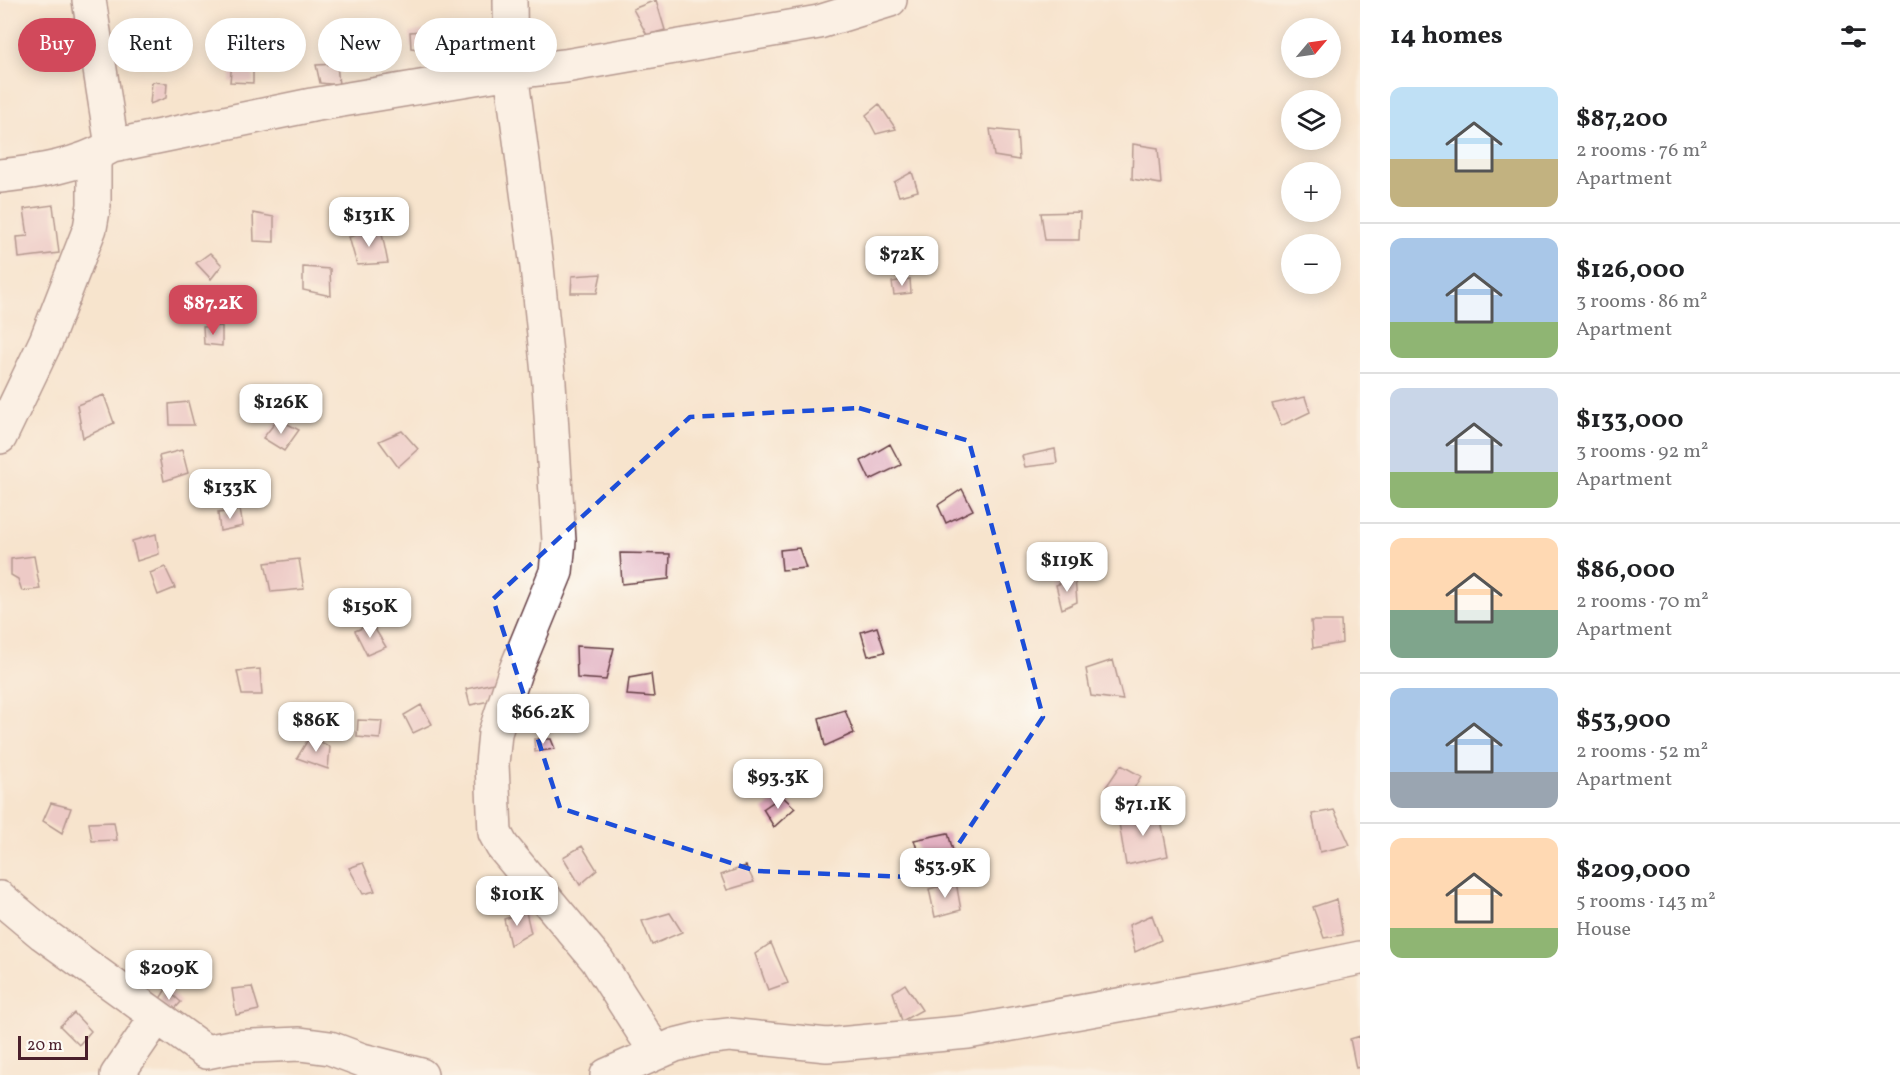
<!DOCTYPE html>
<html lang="en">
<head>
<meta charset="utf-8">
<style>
	:root { --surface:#fff; --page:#f6f6f6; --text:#202124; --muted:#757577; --line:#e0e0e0; --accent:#d1495b }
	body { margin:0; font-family:Vollkorn,serif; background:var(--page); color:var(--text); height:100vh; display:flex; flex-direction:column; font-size:22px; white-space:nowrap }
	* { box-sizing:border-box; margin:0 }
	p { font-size:20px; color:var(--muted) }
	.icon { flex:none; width:33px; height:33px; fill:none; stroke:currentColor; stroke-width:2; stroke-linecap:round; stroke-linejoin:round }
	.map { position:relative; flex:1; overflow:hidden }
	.drawer { display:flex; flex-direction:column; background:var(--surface); width:540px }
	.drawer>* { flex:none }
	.top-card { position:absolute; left:18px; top:18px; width:570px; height:54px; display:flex; gap:12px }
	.needle { width:39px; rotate:61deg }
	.buttons { position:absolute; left:1281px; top:18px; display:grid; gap:12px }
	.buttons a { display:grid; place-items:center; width:60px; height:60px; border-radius:50%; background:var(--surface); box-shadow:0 3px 15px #0003; font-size:30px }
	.scale { position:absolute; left:18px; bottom:15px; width:70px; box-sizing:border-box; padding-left:6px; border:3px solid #4a1f2b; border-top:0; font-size:16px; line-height:21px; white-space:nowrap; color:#4a1f2b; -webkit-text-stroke:4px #fdfcf7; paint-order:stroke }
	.price { position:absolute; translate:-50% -51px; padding:0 14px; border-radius:12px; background:#fff; color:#222; font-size:20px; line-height:39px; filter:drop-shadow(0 2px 3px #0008) }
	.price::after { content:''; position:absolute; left:50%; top:36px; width:18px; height:14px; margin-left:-9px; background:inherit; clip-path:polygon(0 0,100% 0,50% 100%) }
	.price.active { background:var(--accent); color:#fff }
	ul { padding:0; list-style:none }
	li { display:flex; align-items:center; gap:18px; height:150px; padding:0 30px }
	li+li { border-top:2px solid var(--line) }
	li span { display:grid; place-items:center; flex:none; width:168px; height:120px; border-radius:12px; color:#555 }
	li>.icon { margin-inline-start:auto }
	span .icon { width:72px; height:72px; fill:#fffc; stroke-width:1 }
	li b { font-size:26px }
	h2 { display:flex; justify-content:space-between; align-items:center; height:72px; padding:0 30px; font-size:26px }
	.pill { padding:0 21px; border-radius:27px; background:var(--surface); box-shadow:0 3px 15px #0003; font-size:21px; line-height:54px }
	.pill.active { background:var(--accent); color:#fff }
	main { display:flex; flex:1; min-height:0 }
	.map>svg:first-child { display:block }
	.building { fill:#e0aabd }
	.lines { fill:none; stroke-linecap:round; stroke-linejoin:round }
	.minor-casing { stroke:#643d43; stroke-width:36 }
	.minor { stroke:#fff; stroke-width:33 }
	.marked { fill:none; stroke:#1d4ed8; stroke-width:4.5; stroke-dasharray:12 8; stroke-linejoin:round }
</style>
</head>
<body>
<main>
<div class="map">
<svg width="1360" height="1075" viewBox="0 0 1360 1075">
	<rect width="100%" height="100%" fill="#fdfcf7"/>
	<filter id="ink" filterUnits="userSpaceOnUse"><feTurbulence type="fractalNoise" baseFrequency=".0167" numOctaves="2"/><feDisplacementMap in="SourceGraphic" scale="12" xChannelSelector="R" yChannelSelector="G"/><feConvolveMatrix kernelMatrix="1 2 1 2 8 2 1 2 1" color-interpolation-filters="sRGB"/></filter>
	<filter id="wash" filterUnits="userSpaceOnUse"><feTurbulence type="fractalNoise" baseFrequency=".008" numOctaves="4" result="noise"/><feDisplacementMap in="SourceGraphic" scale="24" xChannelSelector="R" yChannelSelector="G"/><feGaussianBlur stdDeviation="1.35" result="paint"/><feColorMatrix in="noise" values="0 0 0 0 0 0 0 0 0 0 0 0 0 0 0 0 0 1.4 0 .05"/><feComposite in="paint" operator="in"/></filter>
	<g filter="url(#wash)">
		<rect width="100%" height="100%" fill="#f7e4cd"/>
		<g id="blocks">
			<!-- building -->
			<path class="building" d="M656,0L665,30L647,35L633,9Z
				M435,30L438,51L411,48L410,32Z
				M232,62L253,66V83L230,82Z
				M337,64L339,85L320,83L316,65Z
				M152,82L167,83L166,98L150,104Z
				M879,104L896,129L876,134L866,115Z
				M990,129L1017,132L1019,160L994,156Z
				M1133,144L1158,148L1161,184L1132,179Z
				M912,172L918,191L899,196L894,182Z
				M53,205L59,253L19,258L17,237L28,236L24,209Z
				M1080,212L1079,240H1045L1041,213Z
				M253,213L274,217V242L254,241Z
				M381,229L388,263L357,265L349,237Z
				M210,253L222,265L211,279L196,263Z
				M303,267L330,269L331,296L303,290Z
				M601,274L597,293H571L572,276Z
				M910,279L911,293L894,295L892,282Z
				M222,326V346L204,344L203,327Z
				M104,395L114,423L83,438L77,405Z
				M1305,397L1310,412L1281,426L1272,404Z
				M188,402L194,425H170L169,404Z
				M278,419L299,430L284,451L263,438Z
				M402,431L418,449L398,467L379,441Z
				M890,444L901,465L870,480L861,461Z
				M1055,449L1057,463L1025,467L1022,456Z
				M182,450L188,473L164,481L159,456Z
				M962,489L973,510L946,523L938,505Z
				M240,510L243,526L220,531L218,513Z
				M156,534L159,554L137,561L132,541Z
				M799,548L806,568L782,570L780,550Z
				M620,553L670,554L669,579L622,584Z
				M34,556L40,589L22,591L18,579L11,575V559Z
				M299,559L304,589L271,592L265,563Z
				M165,567L175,588L158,595L150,573Z
				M1075,578L1077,602L1062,609L1056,585Z
				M1311,621H1341L1342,643L1313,648Z
				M372,624L386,647L367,655L355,631Z
				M877,627L885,652L868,656L861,632Z
				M576,646L614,648L606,680L577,678Z
				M1113,660L1123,700L1091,696L1086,669Z
				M260,669L262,695H242L237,671Z
				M651,674L654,697L627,695L629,678Z
				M494,683L499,699L470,705L466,689Z
				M421,705L432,724L413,733L404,715Z
				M845,710L854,733L825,746L819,718Z
				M358,720L382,721L380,739L357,737Z
				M310,736L330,747L328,769L297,758Z
				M534,739H551L555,749L535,752Z
				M1121,765L1141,776L1125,804L1106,787Z
				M782,796L795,808L774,827L763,809Z
				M51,803L71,808L62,833L43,821Z
				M1159,810L1168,856L1126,865L1118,817Z
				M1334,810L1350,845L1320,852L1312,814Z
				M114,822L117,840L92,841L89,823Z
				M948,833L957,865L928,882L914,840Z
				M582,846L597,870L580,885L563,857Z
				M363,863L375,891L363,894L349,868Z
				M746,866L754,882L727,890L721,875Z
				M956,882L961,910L935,917L929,889Z
				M1337,899L1343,935L1324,938L1313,907Z
				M526,912L531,933L510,945L504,919Z
				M670,913L682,932L652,945L642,921Z
				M1152,915L1161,940L1135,952L1129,925Z
				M771,943L788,983L768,990L755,954Z
				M905,984L922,1010L902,1021L893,992Z
				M252,987L259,1010L236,1015L232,989Z
				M166,989L181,1002L171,1013L158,1002Z
				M74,1013L91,1031L79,1045L60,1026Z
				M1360,1036V1067L1356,1068L1350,1039Z"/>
		</g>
	</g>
	<g filter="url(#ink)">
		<use href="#blocks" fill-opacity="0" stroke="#643d43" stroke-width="1.5"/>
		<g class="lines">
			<defs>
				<path id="minor" d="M89,0L112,146
					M510,0L511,72L537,267L549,383L559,541L556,572L515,672L495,733L492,764L495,833L502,846L597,960L656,1052
					M0,176C38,172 78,166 112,146L312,105L511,72L565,66L819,22L890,0
					M0,437L46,341L90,228L94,205V157
					M0,898L43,934L206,1052L231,1047L300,1044L330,1048L362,1060L421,1075
					M117,1075L157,1017
					M607,1075L675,1045L703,1038L729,1035L827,1045L968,1032L1230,985L1360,958"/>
			</defs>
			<!-- minor casing -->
			<use href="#minor" class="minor-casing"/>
			<!-- minor -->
			<use href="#minor" class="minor"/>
		</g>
	</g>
	<!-- marked area -->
	<path d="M0 0H1360V1075H0ZM859,408L969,441L1043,717L936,878L756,871L560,808L493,599L690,417Z" fill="#f7e4cd" fill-opacity=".55" fill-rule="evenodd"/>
	<path class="marked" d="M859,408L969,441L1043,717L936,878L756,871L560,808L493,599L690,417Z"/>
</svg>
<div class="buttons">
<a><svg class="needle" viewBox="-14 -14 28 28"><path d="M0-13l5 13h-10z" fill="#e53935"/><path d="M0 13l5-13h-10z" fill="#757577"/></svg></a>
<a><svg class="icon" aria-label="layers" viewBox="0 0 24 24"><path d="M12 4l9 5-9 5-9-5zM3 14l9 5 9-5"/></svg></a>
<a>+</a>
<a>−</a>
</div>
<div class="scale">20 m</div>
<b class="price" style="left:369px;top:248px">$131K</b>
<b class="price" style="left:902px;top:287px">$72K</b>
<b class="price active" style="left:213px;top:336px">$87.2K</b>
<b class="price" style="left:281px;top:435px">$126K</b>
<b class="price" style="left:230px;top:520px">$133K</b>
<b class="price" style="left:1067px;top:593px">$119K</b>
<b class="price" style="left:370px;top:639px">$150K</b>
<b class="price" style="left:543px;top:745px">$66.2K</b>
<b class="price" style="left:316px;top:753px">$86K</b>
<b class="price" style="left:778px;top:810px">$93.3K</b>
<b class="price" style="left:1143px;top:837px">$71.1K</b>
<b class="price" style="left:945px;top:899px">$53.9K</b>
<b class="price" style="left:517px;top:927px">$101K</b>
<b class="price" style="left:169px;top:1001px">$209K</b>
<div class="top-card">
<a class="pill active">Buy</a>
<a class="pill">Rent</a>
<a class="pill">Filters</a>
<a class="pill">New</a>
<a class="pill">Apartment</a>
</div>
</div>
<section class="drawer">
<h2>14 homes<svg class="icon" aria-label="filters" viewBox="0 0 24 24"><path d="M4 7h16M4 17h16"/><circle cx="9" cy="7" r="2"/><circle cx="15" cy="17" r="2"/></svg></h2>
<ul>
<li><span style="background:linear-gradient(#bfe0f5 60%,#c2b280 0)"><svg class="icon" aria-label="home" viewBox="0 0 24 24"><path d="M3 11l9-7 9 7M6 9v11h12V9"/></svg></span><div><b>$87,200</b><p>2 rooms · 76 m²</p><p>Apartment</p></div></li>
<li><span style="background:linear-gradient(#a9c7e8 70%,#8fb573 0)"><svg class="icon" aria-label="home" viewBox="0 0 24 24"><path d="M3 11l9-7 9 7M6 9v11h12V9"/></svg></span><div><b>$126,000</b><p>3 rooms · 86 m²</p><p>Apartment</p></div></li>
<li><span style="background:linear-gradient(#c9d6e8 70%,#8fb573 0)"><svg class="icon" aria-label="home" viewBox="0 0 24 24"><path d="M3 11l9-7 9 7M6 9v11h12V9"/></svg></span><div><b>$133,000</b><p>3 rooms · 92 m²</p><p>Apartment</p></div></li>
<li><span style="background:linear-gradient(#ffd9b3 60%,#7fa58c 0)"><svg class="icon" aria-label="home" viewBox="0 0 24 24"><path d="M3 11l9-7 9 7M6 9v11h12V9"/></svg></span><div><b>$86,000</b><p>2 rooms · 70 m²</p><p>Apartment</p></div></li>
<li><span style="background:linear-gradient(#a9c7e8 70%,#9aa5b1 0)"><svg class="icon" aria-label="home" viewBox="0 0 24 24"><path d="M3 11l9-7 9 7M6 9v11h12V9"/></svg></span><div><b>$53,900</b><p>2 rooms · 52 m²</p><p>Apartment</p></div></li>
<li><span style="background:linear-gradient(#ffd9b3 75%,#8fb573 0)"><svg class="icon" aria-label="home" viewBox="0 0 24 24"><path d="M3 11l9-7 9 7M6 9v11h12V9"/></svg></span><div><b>$209,000</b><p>5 rooms · 143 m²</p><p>House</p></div></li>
</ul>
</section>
</main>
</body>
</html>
